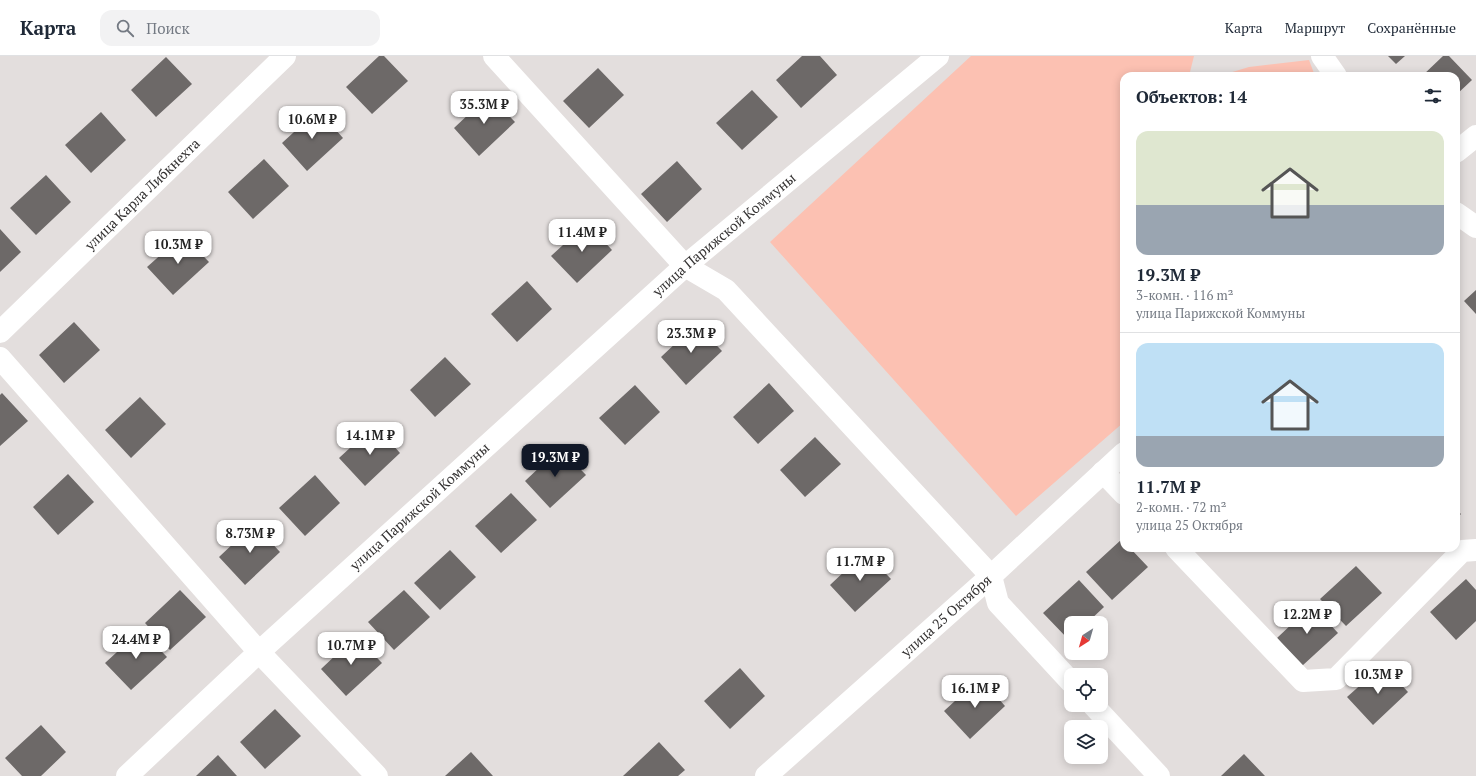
<!DOCTYPE html>
<html lang="ru">
<head>
<meta charset="utf-8">
<style>
	:root { --surface:#fff; --page:#f2f2f3; --text:#1f2937; --muted:#747a83; --line:#e0e1e3; --accent:#111827 }
	body { margin:0; font-family:"PT Serif",serif; background:var(--page); color:var(--text); height:100vh; display:flex; flex-direction:column; font-size:15px; white-space:nowrap }
	* { box-sizing:border-box; margin:0 }
	p { font-size:13px; color:var(--muted) }
	.icon { flex:none; width:22px; height:22px; fill:none; stroke:currentColor; stroke-width:2; stroke-linecap:round; stroke-linejoin:round }
	.map { position:relative; flex:1; overflow:hidden }
	.panel { position:absolute; left:1120px; top:16px; width:340px; height:480px; display:flex; flex-direction:column; background:var(--surface); border-radius:12px; box-shadow:0 2px 10px #0003 }
	.panel>* { flex:none }
	.needle { width:26px; rotate:217deg }
	.controls { position:absolute; left:1064px; top:560px; display:grid; gap:8px }
	.controls a { display:grid; place-items:center; width:44px; height:44px; border-radius:8px; background:var(--surface); box-shadow:0 2px 10px #0003; font-size:20px }
	.price { position:absolute; translate:-50% -34px; padding:0 9px; border-radius:8px; background:#fff; color:#222; font-size:13px; line-height:26px; filter:drop-shadow(0 1px 2px #0008) }
	.price::after { content:''; position:absolute; left:50%; top:24px; width:12px; height:9px; margin-left:-6px; background:inherit; clip-path:polygon(0 0,100% 0,50% 100%) }
	.price.on { background:var(--accent); color:#fff }
	ul { padding:0; list-style:none }
	li { display:grid; align-content:center; gap:8px; height:212px; padding:0 16px }
	li+li { border-top:1px solid var(--line) }
	li span { display:grid; place-items:center; height:124px; border-radius:12px; color:#555 }
	li>.icon { margin-inline-start:auto }
	span .icon { width:72px; height:72px; fill:#fffc; stroke-width:1 }
	li b { font-size:17px }
	h2 { display:flex; justify-content:space-between; align-items:center; height:48px; padding:0 16px; font-size:17px }
	header { display:flex; align-items:center; gap:24px; box-sizing:border-box; height:56px; padding:0 20px; background:var(--surface); border-bottom:1px solid var(--line) }
	header strong { font-size:19px }
	nav { display:flex; gap:22px; margin-inline-start:auto; font-size:14px }
	.search { width:280px; height:36px; background:var(--page); display:flex; align-items:center; gap:10px; box-sizing:border-box; padding:0 14px; border-radius:12px; color:var(--muted); font-size:15px }
	.map>svg:first-child { display:block }
	.green { fill:#fcc1b2 }
	.building { fill:#6d6968 }
	.lines { fill:none; stroke-linecap:round; stroke-linejoin:round }
	.street { stroke:#fff; stroke-width:22 }
	.labels { text-anchor:middle; stroke-width:4; stroke-linejoin:round; paint-order:stroke }
	.street-label { font-size:14px; fill:#343232; stroke:#fff }
</style>
</head>
<body>
<header>
<strong>Карта</strong>
<div class="search"><svg class="icon" aria-label="search" viewBox="0 0 24 24"><circle cx="10" cy="10" r="6"/><path d="M15 15l6 6"/></svg>Поиск</div>
<nav><a>Карта</a><a>Маршрут</a><a>Сохранённые</a></nav>
</header>
<div class="map">
<svg width="1476" height="720" viewBox="0 0 1476 720">
	<rect width="100%" height="100%" fill="#e3dedd"/>
	<!-- green -->
	<path class="green" d="M971,0H1194L1189,20H1124V366L1016,460L770,186Z
		M1309,4L1315,20H1219L1249,11Z"/>
	<!-- building -->
	<path class="building" d="M379,0H384L408,25L372,58L346,31Z
		M802,0H820L837,19L801,52L776,24Z
		M1388,0H1405L1396,8Z
		M1443,0H1449L1472,24L1456,39V20H1422Z
		M166,1L192,28L156,61L131,34Z
		M598,12L624,39L589,72L563,45Z
		M752,34L778,61L742,94L716,67Z
		M489,39L515,66L479,100L454,72Z
		M318,54L343,82L307,115L282,87Z
		M101,56L126,84L91,117L65,89Z
		M264,103L289,130L253,163L228,136Z
		M677,105L702,133L667,166L641,138Z
		M46,119L71,146L36,179L10,152Z
		M587,167L612,194L577,227L551,200Z
		M0,173L21,196L0,216Z
		M183,179L209,206L173,239L147,211Z
		M527,225L552,253L517,286L491,258Z
		M1476,234V258L1464,245Z
		M74,266L100,294L64,327L39,299Z
		M696,268L722,295L686,329L661,301Z
		M445,301L471,328L435,361L410,334Z
		M769,327L794,355L758,388L733,361Z
		M635,329L660,356L625,389L599,362Z
		M2,337L28,365L0,390V339Z
		M140,341L166,368L131,402L105,374Z
		M375,369L400,397L365,430L339,402Z
		M815,381L841,408L805,441L780,414Z
		M560,392L586,419L550,452L525,425Z
		M68,418L94,446L58,479L33,451Z
		M315,419L340,447L305,480L279,452Z
		M511,437L537,464L501,497L475,470Z
		M1456,453L1461,458L1456,463Z
		M254,468L280,496L245,529L219,501Z
		M1122,483L1124,485V492H1130L1148,511L1112,544L1086,516Z
		M450,494L476,521L440,554L414,527Z
		M865,496L891,523L855,556L830,529Z
		M1356,510L1382,537L1346,570L1320,543Z
		M1466,523L1476,534V565L1456,584L1430,556Z
		M1079,524L1104,551L1087,567H1071V582L1069,584L1043,557Z
		M180,534L206,561L170,594L145,567Z
		M404,534L430,561L394,594L368,566Z
		M1312,549L1338,577L1302,610L1277,582Z
		M141,574L167,601L131,634L105,607Z
		M356,580L382,607L346,640L321,613Z
		M1383,609L1408,636L1373,669L1347,641Z
		M740,612L765,640L730,673L704,645Z
		M980,622L1005,650L970,683L944,655Z
		M275,653L301,680L265,713L240,686Z
		M41,669L66,696L41,720H22L5,702Z
		M659,686L685,714L678,720H623Z
		M471,696L493,720H445Z
		M1244,698L1265,720H1221Z
		M218,699L237,720H196Z"/>
	<g class="lines">
		<!-- street -->
		<g class="street">
			<path d="M494,0L685,210L726,234L991,520L998,547L1071,626"/>
			<path d="M1322,0L1336,20"/>
			<path d="M1456,96L1476,80"/>
			<path d="M1456,157L1476,171"/>
			<path id="s1" d="M0,276L285,0"/>
			<path d="M0,302L259,596L377,720"/>
			<path d="M1103,416L1124,438"/>
			<path d="M1176,492L1303,625L1336,623L1462,495L1476,494"/>
			<path d="M1093,649L1159,720"/>
			<path id="s2" d="M127,720L259,596L685,210L938,0"/>
			<path id="s3" d="M766,720L991,520L1124,397"/>
		</g>
	</g>
	<g class="labels">
		<!-- street labels -->
		<g class="street-label">
			<text dy="5" stroke="none"><textPath href="#s1" startOffset="198">улица Карла Либкнехта</textPath></text>
			<text dy="5" stroke="none"><textPath href="#s2" startOffset="806">улица Парижской Коммуны</textPath></text>
			<text dy="5" stroke="none"><textPath href="#s2" startOffset="398">улица Парижской Коммуны</textPath></text>
			<text dy="5" stroke="none"><textPath href="#s3" startOffset="241">улица 25 Октября</textPath></text>
		</g>
	</g>
</svg>
<div class="controls">
<a><svg class="needle" viewBox="-14 -14 28 28"><path d="M0-13l5 13h-10z" fill="#e53935"/><path d="M0 13l5-13h-10z" fill="#747a83"/></svg></a>
<a><svg class="icon" aria-label="locate" viewBox="0 0 24 24"><circle cx="12" cy="12" r="6"/><path d="M12 2v4M12 18v4M2 12h4M18 12h4"/></svg></a>
<a><svg class="icon" aria-label="layers" viewBox="0 0 24 24"><path d="M12 4l9 5-9 5-9-5zM3 14l9 5 9-5"/></svg></a>
</div>
<b class="price" style="left:484px;top:69px">35.3M ₽</b>
<b class="price" style="left:312px;top:84px">10.6M ₽</b>
<b class="price" style="left:582px;top:197px">11.4M ₽</b>
<b class="price" style="left:178px;top:209px">10.3M ₽</b>
<b class="price" style="left:691px;top:298px">23.3M ₽</b>
<b class="price" style="left:370px;top:400px">14.1M ₽</b>
<b class="price on" style="left:555px;top:422px">19.3M ₽</b>
<b class="price" style="left:250px;top:498px">8.73M ₽</b>
<b class="price" style="left:860px;top:526px">11.7M ₽</b>
<b class="price" style="left:1307px;top:579px">12.2M ₽</b>
<b class="price" style="left:136px;top:604px">24.4M ₽</b>
<b class="price" style="left:351px;top:610px">10.7M ₽</b>
<b class="price" style="left:1378px;top:639px">10.3M ₽</b>
<b class="price" style="left:975px;top:653px">16.1M ₽</b>
<section class="panel">
<h2>Объектов: 14<svg class="icon" aria-label="filters" viewBox="0 0 24 24"><path d="M4 7h16M4 17h16"/><circle cx="9" cy="7" r="2"/><circle cx="15" cy="17" r="2"/></svg></h2>
<ul>
<li><span style="background:linear-gradient(#dfe7d0 60%,#9aa5b1 0)"><svg class="icon" aria-label="home" viewBox="0 0 24 24"><path d="M3 11l9-7 9 7M6 9v11h12V9"/></svg></span><div><b>19.3M ₽</b><p>3-комн. · 116 m²</p><p>улица Парижской Коммуны</p></div></li>
<li><span style="background:linear-gradient(#bfe0f5 75%,#9aa5b1 0)"><svg class="icon" aria-label="home" viewBox="0 0 24 24"><path d="M3 11l9-7 9 7M6 9v11h12V9"/></svg></span><div><b>11.7M ₽</b><p>2-комн. · 72 m²</p><p>улица 25 Октября</p></div></li>
</ul>
</section>
</div>
</body>
</html>
